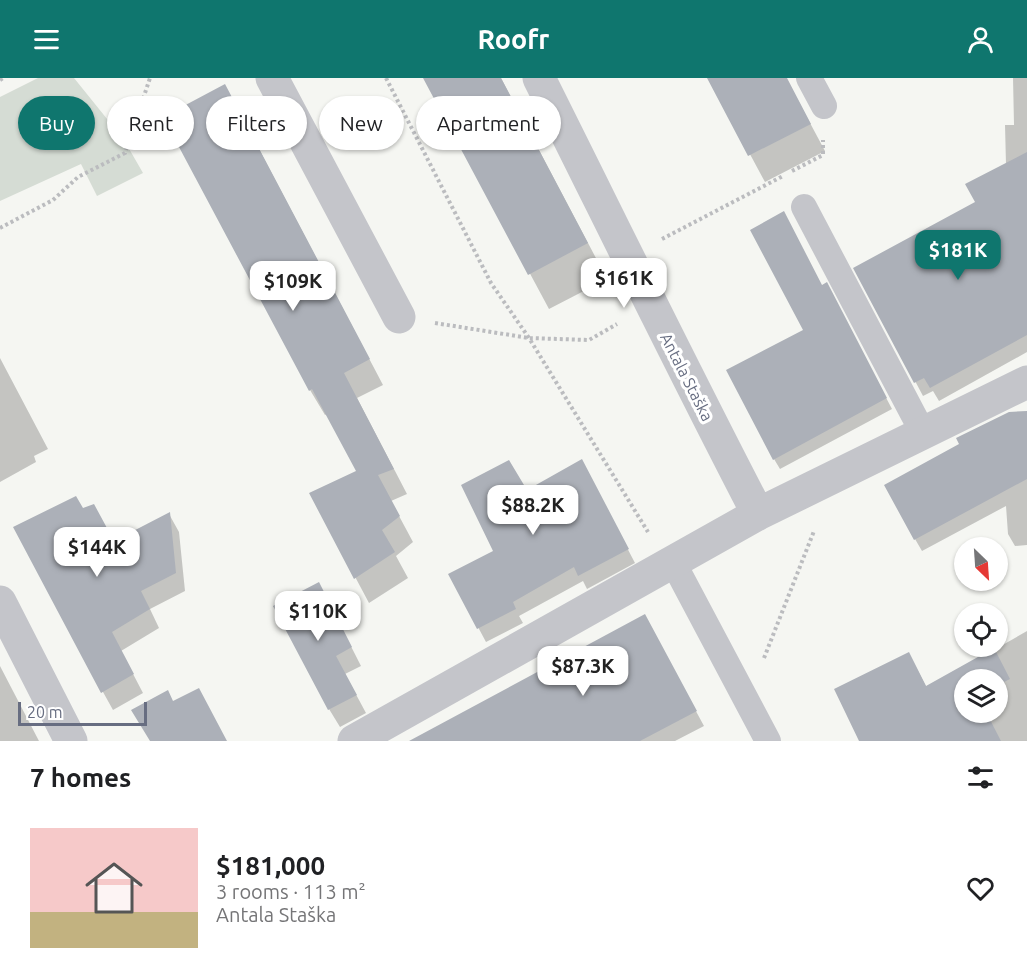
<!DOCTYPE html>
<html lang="en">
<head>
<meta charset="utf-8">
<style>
	:root { --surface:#fff; --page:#f2f2f2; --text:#202124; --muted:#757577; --accent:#0f766e }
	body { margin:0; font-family:Ubuntu,sans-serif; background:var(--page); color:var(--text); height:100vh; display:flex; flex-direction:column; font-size:22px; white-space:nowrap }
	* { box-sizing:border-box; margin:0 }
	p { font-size:20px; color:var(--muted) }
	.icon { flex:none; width:33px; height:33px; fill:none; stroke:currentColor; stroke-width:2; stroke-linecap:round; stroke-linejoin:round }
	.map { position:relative; height:663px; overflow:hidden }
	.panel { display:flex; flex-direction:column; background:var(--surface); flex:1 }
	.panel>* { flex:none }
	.banner { position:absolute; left:18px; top:18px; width:600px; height:54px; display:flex; gap:12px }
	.needle { width:39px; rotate:155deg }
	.fabs { position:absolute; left:954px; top:459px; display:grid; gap:12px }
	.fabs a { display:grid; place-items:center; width:54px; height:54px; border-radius:50%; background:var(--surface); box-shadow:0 2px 4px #0004; font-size:30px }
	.scale { position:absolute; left:18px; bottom:15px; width:129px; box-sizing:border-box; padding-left:6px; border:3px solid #676d81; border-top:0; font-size:16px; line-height:21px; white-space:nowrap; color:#676d81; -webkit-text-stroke:4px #fff; paint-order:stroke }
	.price { position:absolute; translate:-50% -51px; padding:0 14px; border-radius:12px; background:#fff; color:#222; font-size:20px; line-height:39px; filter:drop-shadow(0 2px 3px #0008) }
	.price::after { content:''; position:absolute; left:50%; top:36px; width:18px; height:14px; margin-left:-9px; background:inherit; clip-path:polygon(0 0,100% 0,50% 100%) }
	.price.selected { background:var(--accent); color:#fff }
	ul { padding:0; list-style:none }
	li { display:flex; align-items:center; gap:18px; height:150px; padding:0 30px }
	li span { display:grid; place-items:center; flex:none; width:168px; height:120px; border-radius:0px; color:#555 }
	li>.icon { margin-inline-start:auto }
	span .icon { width:72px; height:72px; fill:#fffc; stroke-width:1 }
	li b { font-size:26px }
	h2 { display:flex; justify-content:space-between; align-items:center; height:72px; padding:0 30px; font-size:26px }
	.tag { padding:0 21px; border-radius:27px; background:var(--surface); box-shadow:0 2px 4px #0004; font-size:21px; line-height:54px }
	.tag.selected { background:var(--accent); color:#fff }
	header { display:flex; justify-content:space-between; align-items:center; height:78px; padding:0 30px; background:var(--accent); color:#fff; font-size:27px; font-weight:600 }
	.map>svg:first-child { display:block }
	.green { fill:#d5dcd4 }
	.shadow { fill:#0003; fill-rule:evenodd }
	.building { fill:#acb0b8 }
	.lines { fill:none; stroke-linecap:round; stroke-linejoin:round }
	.path { stroke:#bbbcbf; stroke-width:4; stroke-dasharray:3 3; stroke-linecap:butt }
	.service { stroke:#c4c5ca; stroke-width:26 }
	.minor { stroke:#c4c5ca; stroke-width:33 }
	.labels { text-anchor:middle; stroke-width:6; stroke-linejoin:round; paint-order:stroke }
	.street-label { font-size:16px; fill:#676d81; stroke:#fff }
</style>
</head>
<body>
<header><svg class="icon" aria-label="menu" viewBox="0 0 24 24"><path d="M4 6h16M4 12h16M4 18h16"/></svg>Roofr<svg class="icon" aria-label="person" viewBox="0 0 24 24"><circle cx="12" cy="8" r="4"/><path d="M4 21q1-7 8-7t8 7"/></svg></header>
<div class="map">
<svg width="1027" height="663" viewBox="0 0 1027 663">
	<rect width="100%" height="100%" fill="#f5f6f2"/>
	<!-- green -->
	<path class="green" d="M38,0H74L124,62L143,95L97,118L81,86L0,123V19Z"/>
	<!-- shadow -->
	<path class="shadow" d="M425,0H501L607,201L549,231Z
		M709,0H786L825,73L765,104Z
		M1013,0H1027V274L939,323L933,313L923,318L855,190L977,125L1006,87L1005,47H1014Z
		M239,33L383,307L357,320L407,416L391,423L413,464L396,478L408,500L369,525L311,416L358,394L327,336L325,337L310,312Z
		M822,208L832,217L892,331L780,391L774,381Z
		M0,280L48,371L34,378L36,384L0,404Z
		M1027,335V467L1015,468L1008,456L1006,428L922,473L915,461Z
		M589,397L635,485L587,511L583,503L519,538L523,545L486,564L450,497L495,474L527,414Z
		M82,432L114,465L169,436L179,454L185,513L150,531L159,550L121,573L143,615L113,632L103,614Z
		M328,523L361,588L345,596L366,635L340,649L329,631Z
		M652,552L704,648L675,663H412Z
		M1027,553V663H863L909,576L927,610ZM964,602H998V634H964Z
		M0,588L39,663H0Z"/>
	<!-- building -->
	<path class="building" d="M423,0H501L588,165L528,197Z
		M707,0H787L811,46L748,78Z
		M225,6L370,281L344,295L394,391L378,397L400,438L382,452L395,474L354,501L309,415L356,393L312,311L309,313L163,39Z
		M1027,74V257L930,310L924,300L914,305L853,190L975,124L965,106Z
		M784,133L822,207L827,204L887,320L773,382L726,292L803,252L750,152Z
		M1027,333V401L914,462L884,407L959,366L956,360L1009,334Z
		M582,381L629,471L578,498L574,489L513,524L516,531L477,551L448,496L493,473L461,407L509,382L527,412Z
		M76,418L83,430L94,426L114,463L170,434L176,495L141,513L150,531L112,554L134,596L101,615L13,449Z
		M319,504L352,569L336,578L357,617L328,632L273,528Z
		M645,536L697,633L640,663H409Z
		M994,570L1010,601L998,607V602H964V634H986L1001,663H859L834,611L909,574L926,608Z
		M199,610L227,663H150L131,632L168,612L173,623Z"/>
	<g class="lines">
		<!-- path -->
		<path class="path" d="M386,0L491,205L529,260L648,454
			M0,2L3,0
			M792,93L823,77V62
			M0,150L53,122L78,99L125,75L150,0
			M662,161L783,98
			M435,245L529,260L589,262L617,246
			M764,580L814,453"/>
		<!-- service -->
		<path class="service" d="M809,0L824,28
			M804,129L923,355
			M673,484L768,663"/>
		<!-- minor -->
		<path class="minor" d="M272,0L399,239
			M539,0C612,146 683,292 758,436
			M0,524L71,663
			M354,663L758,436L1027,304"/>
	</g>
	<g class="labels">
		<!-- street labels -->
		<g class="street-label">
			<text transform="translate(687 299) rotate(63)" y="6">Antala Staška</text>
		</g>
	</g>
</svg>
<div class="fabs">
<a><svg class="needle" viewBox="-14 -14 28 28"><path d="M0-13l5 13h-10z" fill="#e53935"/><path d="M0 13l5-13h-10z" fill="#757577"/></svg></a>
<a><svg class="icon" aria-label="locate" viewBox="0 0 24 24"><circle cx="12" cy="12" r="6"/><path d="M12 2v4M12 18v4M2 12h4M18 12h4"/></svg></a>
<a><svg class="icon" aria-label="layers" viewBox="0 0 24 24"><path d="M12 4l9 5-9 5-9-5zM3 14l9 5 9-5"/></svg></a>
</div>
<div class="scale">20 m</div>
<b class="price selected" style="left:958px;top:203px">$181K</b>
<b class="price" style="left:624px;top:231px">$161K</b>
<b class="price" style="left:293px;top:234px">$109K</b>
<b class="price" style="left:533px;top:458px">$88.2K</b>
<b class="price" style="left:97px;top:500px">$144K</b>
<b class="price" style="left:318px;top:564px">$110K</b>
<b class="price" style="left:583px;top:619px">$87.3K</b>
<div class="banner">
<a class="tag selected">Buy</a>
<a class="tag">Rent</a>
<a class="tag">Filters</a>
<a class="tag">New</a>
<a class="tag">Apartment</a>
</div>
</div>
<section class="panel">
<h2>7 homes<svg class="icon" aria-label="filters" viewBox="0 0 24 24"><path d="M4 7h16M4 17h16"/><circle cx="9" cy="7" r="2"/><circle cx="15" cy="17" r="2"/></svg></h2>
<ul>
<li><span style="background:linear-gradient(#f6c9c9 70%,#c2b280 0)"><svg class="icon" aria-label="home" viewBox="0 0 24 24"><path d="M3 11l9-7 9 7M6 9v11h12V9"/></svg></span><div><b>$181,000</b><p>3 rooms · 113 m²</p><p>Antala Staška</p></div><svg class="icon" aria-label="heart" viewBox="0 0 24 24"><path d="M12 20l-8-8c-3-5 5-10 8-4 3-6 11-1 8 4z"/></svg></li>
</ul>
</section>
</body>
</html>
